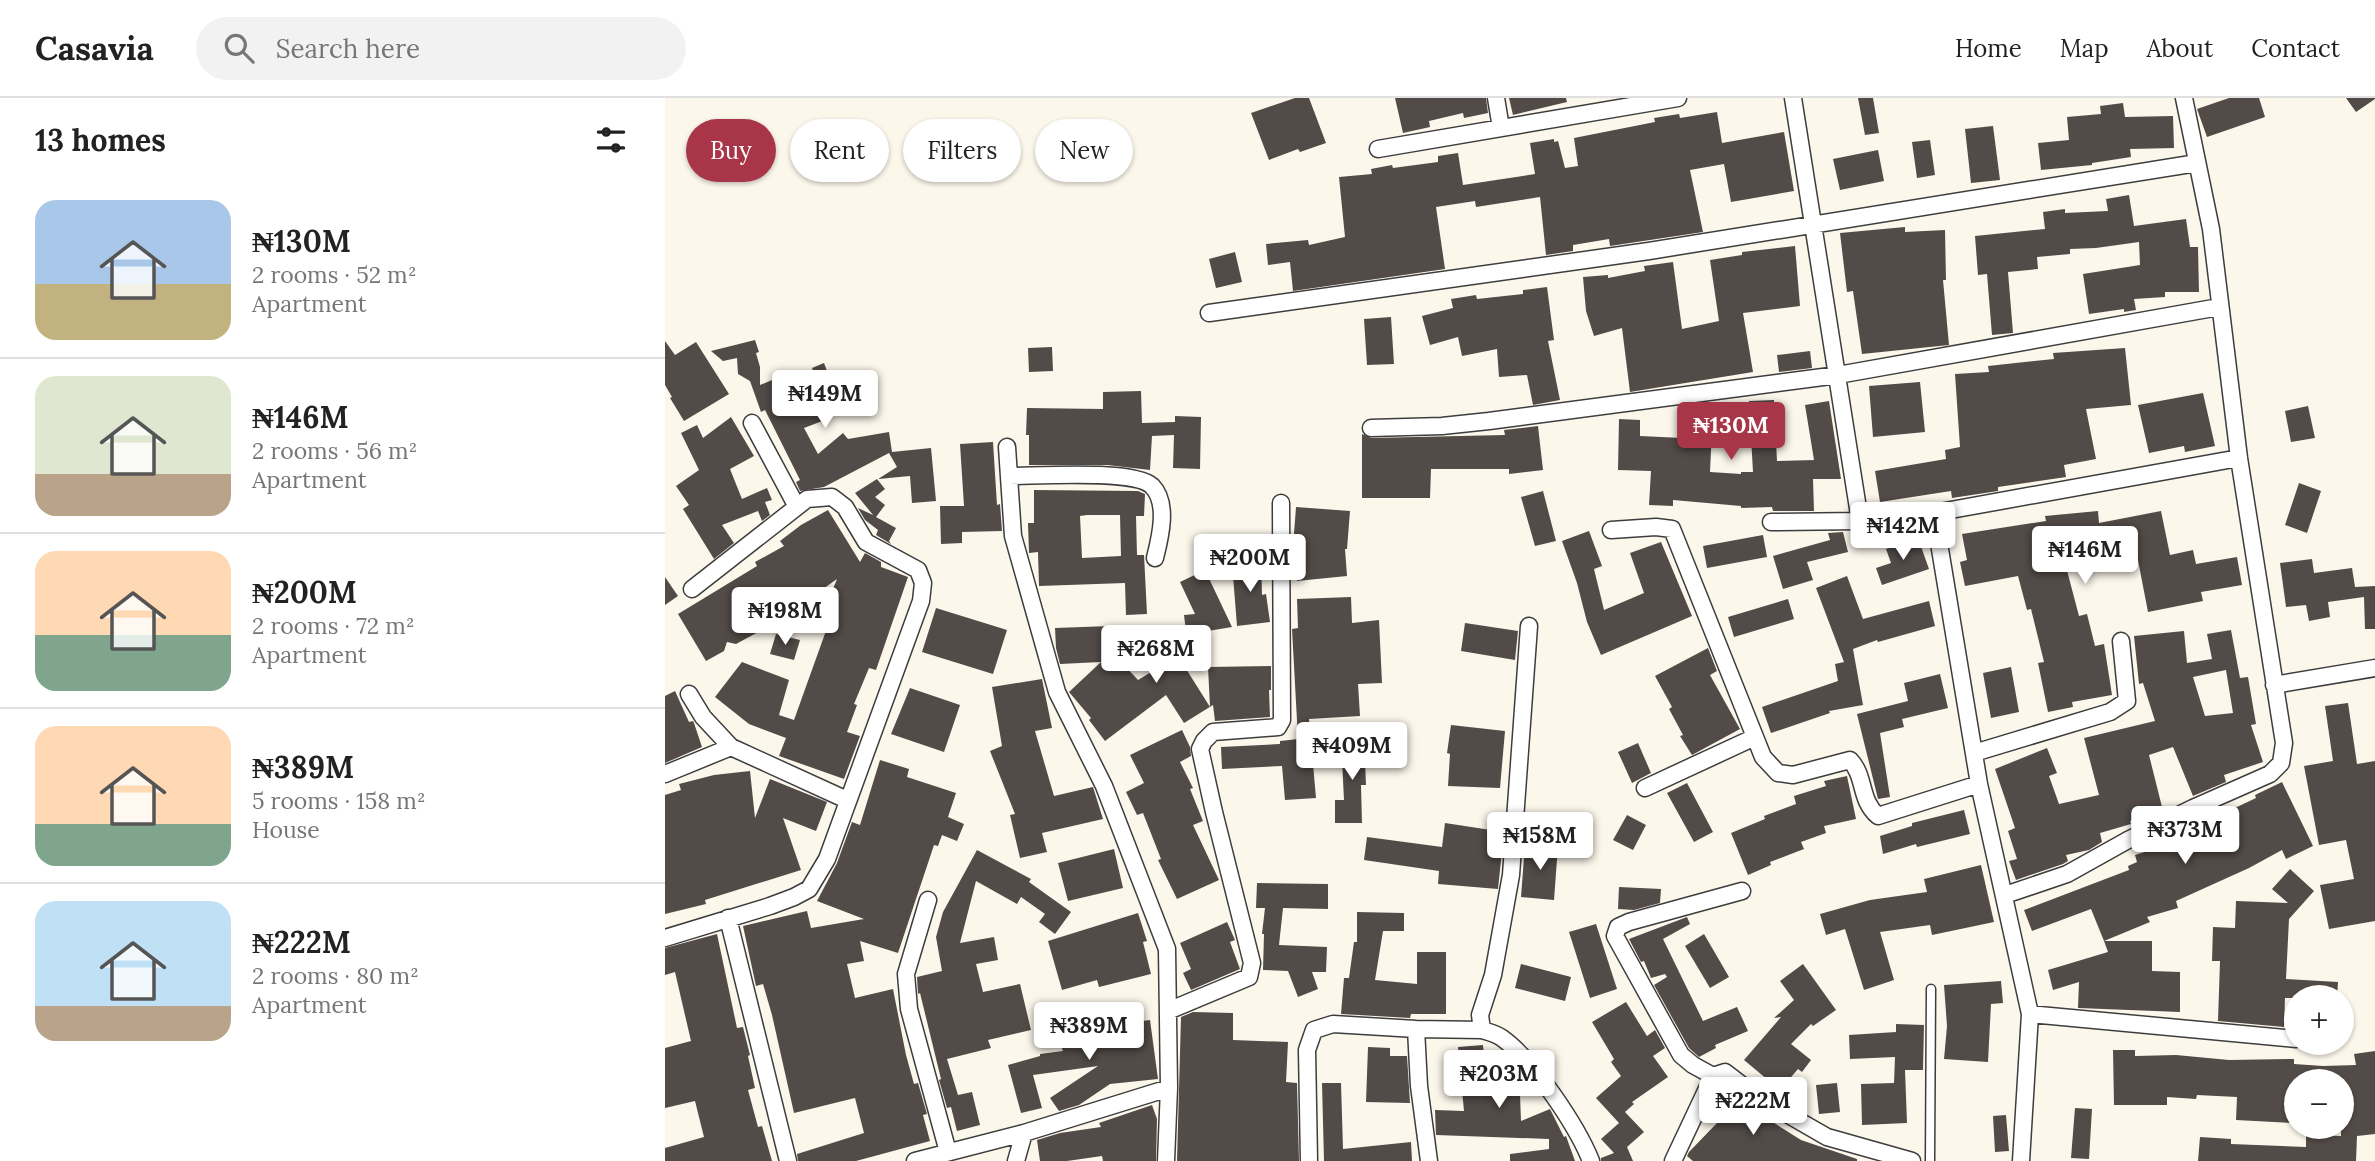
<!DOCTYPE html>
<html lang="en">
<head>
<meta charset="utf-8">
<style>
	:root { --surface:#fff; --page:#f2f2f2; --text:#222; --muted:#767676; --line:#e0e0e0; --accent:#a83548 }
	body { margin:0; font-family:Lora,serif; background:var(--page); color:var(--text); height:100vh; display:flex; flex-direction:column; font-size:26px; white-space:nowrap }
	* { box-sizing:border-box; margin:0 }
	p { font-size:23px; color:var(--muted) }
	.icon { flex:none; width:38px; height:38px; fill:none; stroke:currentColor; stroke-width:2; stroke-linecap:round; stroke-linejoin:round }
	.map { position:relative; flex:1; overflow:hidden }
	.details { display:flex; flex-direction:column; background:var(--surface); width:665px }
	.details>* { flex:none }
	.guide { position:absolute; left:21px; top:21px; width:665px; height:63px; display:flex; gap:14px }
	.tools { position:absolute; left:1619px; top:887px; display:grid; gap:14px }
	.tools a { display:grid; place-items:center; width:70px; height:70px; border-radius:50%; background:var(--surface); box-shadow:0 2px 5px #0004; font-size:35px }
	.price { position:absolute; translate:-50% -60px; padding:0 16px; border-radius:7px; background:#fff; color:#222; font-size:23px; line-height:46px; filter:drop-shadow(0 2px 4px #0008) }
	.price::after { content:''; position:absolute; left:50%; top:42px; width:21px; height:16px; margin-left:-10px; background:inherit; clip-path:polygon(0 0,100% 0,50% 100%) }
	.price.selected { background:var(--accent); color:#fff }
	ul { padding:0; list-style:none }
	li { display:flex; align-items:center; gap:21px; height:175px; padding:0 35px }
	li+li { border-top:2px solid var(--line) }
	li span { display:grid; place-items:center; flex:none; width:196px; height:140px; border-radius:21px; color:#555 }
	li>.icon { margin-inline-start:auto }
	span .icon { width:84px; height:84px; fill:#fffc; stroke-width:1 }
	li b { font-size:30px }
	h2 { display:flex; justify-content:space-between; align-items:center; height:84px; padding:0 35px; font-size:30px }
	.tag { padding:0 24px; border-radius:32px; background:var(--surface); box-shadow:0 2px 5px #0004; font-size:24px; line-height:63px }
	.tag.selected { background:var(--accent); color:#fff }
	header { display:flex; align-items:center; gap:42px; box-sizing:border-box; height:98px; padding:0 35px; background:var(--surface); border-bottom:2px solid var(--line) }
	header strong { font-size:33px }
	nav { display:flex; gap:38px; margin-inline-start:auto; font-size:24px }
	.search { width:490px; height:63px; background:var(--page); display:flex; align-items:center; gap:18px; box-sizing:border-box; padding:0 24px; border-radius:38px; color:var(--muted); font-size:26px }
	main { display:flex; flex:1; min-height:0 }
	.map>svg:first-child { display:block }
	.building { fill:#524b48; fill-rule:evenodd }
	.lines { fill:none; stroke-linecap:round; stroke-linejoin:round }
	.lane-casing { stroke:#3d3d3d; stroke-width:11 }
	.street-casing { stroke:#3d3d3d; stroke-width:19 }
	.lane { stroke:#fff; stroke-width:8 }
	.street { stroke:#fff; stroke-width:16 }
</style>
</head>
<body>
<header>
<strong>Casavia</strong>
<div class="search"><svg class="icon" aria-label="search" viewBox="0 0 24 24"><circle cx="10" cy="10" r="6"/><path d="M15 15l6 6"/></svg>Search here</div>
<nav><a>Home</a><a>Map</a><a>About</a><a>Contact</a></nav>
</header>
<main>
<section class="details">
<h2>13 homes<svg class="icon" aria-label="filters" viewBox="0 0 24 24"><path d="M4 7h16M4 17h16"/><circle cx="9" cy="7" r="2"/><circle cx="15" cy="17" r="2"/></svg></h2>
<ul>
<li><span style="background:linear-gradient(#a9c7e8 60%,#c2b280 0)"><svg class="icon" aria-label="home" viewBox="0 0 24 24"><path d="M3 11l9-7 9 7M6 9v11h12V9"/></svg></span><div><b>₦130M</b><p>2 rooms · 52 m²</p><p>Apartment</p></div></li>
<li><span style="background:linear-gradient(#dfe7d0 70%,#b9a48a 0)"><svg class="icon" aria-label="home" viewBox="0 0 24 24"><path d="M3 11l9-7 9 7M6 9v11h12V9"/></svg></span><div><b>₦146M</b><p>2 rooms · 56 m²</p><p>Apartment</p></div></li>
<li><span style="background:linear-gradient(#ffd9b3 60%,#7fa58c 0)"><svg class="icon" aria-label="home" viewBox="0 0 24 24"><path d="M3 11l9-7 9 7M6 9v11h12V9"/></svg></span><div><b>₦200M</b><p>2 rooms · 72 m²</p><p>Apartment</p></div></li>
<li><span style="background:linear-gradient(#ffd9b3 70%,#7fa58c 0)"><svg class="icon" aria-label="home" viewBox="0 0 24 24"><path d="M3 11l9-7 9 7M6 9v11h12V9"/></svg></span><div><b>₦389M</b><p>5 rooms · 158 m²</p><p>House</p></div></li>
<li><span style="background:linear-gradient(#bfe0f5 75%,#b9a48a 0)"><svg class="icon" aria-label="home" viewBox="0 0 24 24"><path d="M3 11l9-7 9 7M6 9v11h12V9"/></svg></span><div><b>₦222M</b><p>2 rooms · 80 m²</p><p>Apartment</p></div></li>
</ul>
</section>
<div class="map">
<svg width="1710" height="1063" viewBox="0 0 1710 1063">
	<rect width="100%" height="100%" fill="#fcf7eb"/>
	<!-- building -->
	<path class="building" d="M630,0H644L661,45L635,54L633,51L604,62L586,15Z
		M730,0H821L823,15L799,20L798,15L764,23L765,29L738,35Z
		M844,0H901L902,4L848,17Z
		M1193,0H1208L1214,35L1200,37Z
		M1564,0H1594L1600,19L1542,39L1532,11Z
		M1681,0H1710V1L1691,14Z
		M1458,5L1460,19L1508,18L1509,50L1465,51L1466,59L1427,65V67L1376,72L1373,45L1404,42L1402,19L1436,16L1435,8Z
		M1052,14L1057,45L1119,34L1129,93L1066,104L1059,66L1025,72L1038,134L945,148L944,141L908,147V153L881,157L875,99L811,109L810,103L771,109L780,171L628,193L625,164L603,167L601,146L643,142L644,147L680,139L674,79L707,76L706,71L727,67L728,70L773,64V58L793,55L798,87L870,76L865,45L889,41V44L893,43L900,70L913,68L909,40L990,24L989,20L1014,16L1015,20Z
		M1328,28L1335,82L1306,85L1300,31Z
		M1265,42L1270,77L1252,80L1247,44Z
		M1213,52L1219,83L1175,92L1168,61Z
		M1464,97L1469,128L1521,121L1525,149H1533L1534,194H1500V199L1469,201L1471,212L1459,214V211L1424,216L1418,176L1475,167L1474,144L1431,150L1405,151V156L1372,159L1373,171L1343,174L1348,235L1327,237L1322,176L1313,177L1310,138L1380,131L1378,114L1400,111V115L1443,113L1441,101Z
		M1240,129V134L1280,132L1281,182H1278L1284,247L1197,256L1188,193L1182,194L1175,135Z
		M1130,148L1135,208L1078,215L1088,274L965,294L957,230L929,238L921,213L918,179L943,177V180L980,173L979,168L1008,164L1017,231L1054,223L1045,162L1077,157V154Z
		M570,154L577,184L551,190L544,161Z
		M882,189L889,242L883,243L895,302L868,307L862,277L834,279L832,251L797,258L793,239L765,247L757,218L788,210L786,201L811,197L812,201L858,196V192Z
		M726,219L729,266L702,267L699,221Z
		M90,242L94,254L91,255L95,269V287L124,275L133,297L154,288L147,270L159,265L177,312L162,318L165,320L139,330L153,356L178,335L183,341L224,334L227,354L266,350L271,403L247,405L245,378L213,381L232,369L224,355L159,389L135,393L131,384L135,382L100,312L96,314L85,283L73,276L72,260L58,263L46,253Z
		M0,243L10,257L31,244L64,296L19,323L5,300L7,299L0,287Z
		M387,249L388,273L364,274L363,250Z
		M1460,250L1466,307L1421,311L1431,361L1399,367L1401,379L1333,389V393L1287,400L1286,393L1215,404L1210,373L1281,361L1280,352L1295,349L1290,276L1324,274L1323,268L1389,261L1388,255Z
		M1145,253L1147,270L1114,274L1112,257Z
		M1255,284L1260,334L1208,339L1204,288Z
		M476,293L477,325L510,324V318L536,319L535,371L508,370L509,337L487,338L485,372L442,367H364V337H361L362,310L438,311V294Z
		M1538,295L1550,348L1520,354L1519,348L1484,355L1473,307Z
		M1109,302L1112,363L1149,362L1140,307L1164,303L1176,381H1148L1149,413H1108L1107,409L1076,410V408L1008,402V408L984,407L986,373L953,372L954,321L975,322V338L1017,340L1019,308L1048,310L1045,374L1076,376V374H1088L1084,303Z
		M1643,308L1650,340L1626,344L1620,313Z
		M66,319L89,358L65,371L77,401L102,390L107,402L100,404L105,417L97,423L93,413L57,427L69,445L49,461L18,411L24,407L11,388L34,372L16,335L32,327L38,340Z
		M873,328L878,372L844,376V371H766L765,400H697V336L706,340L840,337L839,332Z
		M328,344L332,407L335,406L337,433L297,434V445L276,446L275,408H299L295,346Z
		M212,381L220,391L210,399L220,407L211,419L231,430L224,443L226,446L211,437L213,432L200,422L193,410L208,417L190,395Z
		M1634,385L1656,393L1642,435L1620,427Z
		M369,392L473,393L480,396L479,418H471L472,457H479L482,516L461,517L460,485L374,488L373,454L364,455L363,425H369ZM422,417H455L456,458L417,460L415,418Z
		M878,393L891,443L870,448L856,399Z
		M631,409L685,413L682,451H680L682,478L632,483L628,449Z
		M163,412L195,464L200,455L216,464V469L243,479L211,572L204,570L189,606L192,607L182,634L195,638L179,681L114,658L121,640L84,626L50,599L77,564L124,582L114,617L129,622L167,516L159,513L172,481L151,496L149,492L115,512L88,529L97,532L71,546L62,544L59,553L41,563L13,516L92,468L90,464L119,448L115,443L136,427Z
		M1433,413L1434,425L1496,413L1505,457L1528,452L1531,466L1572,459L1577,487L1536,494L1538,503L1483,514L1472,457L1450,461L1449,456L1413,461V463L1400,465L1414,518L1422,516L1430,548L1439,546L1447,597L1407,604L1408,609L1383,614L1373,565L1379,564L1366,511L1362,512L1353,478L1300,488L1295,464L1302,462L1297,436L1381,423L1380,418Z
		M924,433L937,468L929,471L939,512L979,495L965,455L996,444L1027,518L936,557L922,524L912,485L897,443Z
		M1178,434L1183,454L1142,464L1148,482L1118,491L1108,458L1165,442L1163,435Z
		M1098,437L1102,459L1042,470L1038,448Z
		M1253,440L1264,471L1217,487L1211,470L1226,465L1221,451Z
		M1647,461L1649,475L1687,470L1690,489L1710,488V531H1700L1699,499L1663,504L1665,519L1644,523L1641,507L1621,509L1615,465Z
		M596,463L597,497L601,496L605,524L572,528L567,465Z
		M540,472L567,529L537,534L538,549L523,550L519,517L530,516L515,484Z
		M1182,478L1198,521L1264,503L1270,528L1213,544L1212,542L1188,551L1198,607L1164,613L1165,615L1106,635L1097,609L1173,583L1170,566L1179,564L1151,490Z
		M0,479L13,498L0,507Z
		M686,499L687,525L714,522L717,585L693,586L695,618L644,621L651,700L620,702L617,668L557,671L556,649L615,646V643L633,641L627,531L633,530L632,501Z
		M1123,501L1129,521L1069,539L1063,519Z
		M271,510L342,532L328,576L257,554Z
		M800,525L853,533L850,562L796,553Z
		M445,528L446,553L473,582L513,558L545,609L543,569L606,568V592H604L605,619L550,623L548,607L519,625L501,597L440,643L424,622L426,620L404,594L436,564L395,566L391,550L390,530Z
		M1566,532L1575,580L1583,579L1591,626L1586,627L1598,664L1559,677L1561,684L1528,698L1508,649L1484,657L1498,713L1465,723L1466,726L1435,735L1437,744L1424,752L1401,757L1403,763L1398,766L1351,782L1344,763L1352,761L1343,733L1350,730L1330,671L1382,650L1392,675L1384,678L1394,706L1434,697L1419,640L1490,623L1478,585L1474,586L1469,538L1519,533L1522,565L1547,561L1542,536ZM1561,572L1568,615L1540,618L1528,579Z
		M111,536L135,542L129,562L105,556Z
		M1043,550L1052,573L1045,577L1075,631L1027,657L1015,638L1018,637L1004,611L1007,609L990,578Z
		M1346,569L1354,614L1326,620L1318,575Z
		M1275,576L1283,610L1237,621L1239,629L1215,635L1225,699L1213,701L1192,616L1243,603L1239,585Z
		M377,581L387,630L370,633L389,698L428,689L438,721L377,735L382,754L355,760L345,717L350,716L325,653L337,648L327,589Z
		M245,590L295,607L279,654L226,636Z
		M10,593L24,624L28,623L29,625L37,649L0,665V598Z
		M1683,605L1692,666L1710,663V823L1664,831L1655,787L1689,781L1681,742L1654,747L1639,668L1668,663L1660,608Z
		M786,627L840,633L835,690L783,688L785,656L782,655Z
		M517,632L525,649L526,658L515,664L528,690L525,691L538,723L528,727L554,782L512,801L493,762L496,761L478,715L472,717L461,694L479,685L465,657Z
		M699,640L701,687H696L697,725H670V702H679L676,641Z
		M973,645L986,675L967,685L953,654Z
		M215,662L244,671L242,679L291,695L283,719L299,726L292,743L277,737L273,748L269,747L233,855L195,843L199,863L182,866L190,900L228,891L241,957L249,986L253,985L262,1016L258,1017L265,1043L191,1063H133L132,1056L199,1035L190,1000L129,1015L107,917L98,886L91,888L78,828L142,813L146,830L199,821L152,803L172,765L187,724L195,727Z
		M85,673L90,720L105,681L162,704L151,733L118,720L136,772L40,802L41,806L0,816V697L16,692L14,686L49,677Z
		M1182,678L1191,721L1159,728L1161,735L1136,744L1139,751L1105,764L1106,767L1083,777L1066,735L1100,721L1099,718L1131,706L1129,698L1161,688L1159,683Z
		M1617,684L1648,748L1621,761L1617,752L1584,770L1511,803L1513,810L1482,819L1485,824L1439,843L1426,811L1367,833L1359,812L1464,772L1463,768L1472,764L1470,757L1503,747L1501,739L1535,730L1534,727L1591,700L1590,697Z
		M1022,685L1048,734L1029,744L1002,695Z
		M1299,712L1305,736L1252,749L1251,746L1218,756L1215,738L1247,728V725Z
		M962,717L981,727L968,752L948,742Z
		M780,725L839,734L833,791L773,786L774,773L699,762L702,739L777,749Z
		M860,746L893,748L889,802L856,799Z
		M449,751L458,790L403,803L393,765Z
		M312,752L366,781L364,784L406,814L390,836L374,824L380,816L356,799L352,806L311,783L295,845L329,839L333,862L311,866L318,894L355,886L366,932L323,942L326,950L282,961L293,997L307,994L315,1027L292,1033L286,1009L282,1010L274,982L276,981L255,895L253,896L252,879L277,873L271,839L278,814Z
		M1316,767L1329,824L1267,837L1265,827L1215,834L1229,882L1199,892L1180,831L1161,837L1155,816L1205,802L1262,794L1259,781Z
		M1625,771L1649,793L1624,821L1621,881L1673,884L1672,900H1620L1619,929L1553,923L1555,863H1547L1548,829L1570,830L1571,803L1623,805L1607,791Z
		M592,785L663,786V811L618,810L614,847L662,849L661,874H647L653,891L633,899L623,873L598,872L599,836H597L600,810H591Z
		M954,789L996,791L995,805L969,812L953,811Z
		M692,814L739,815V833H718L710,882L752,886V854H781V916H746L745,920L676,916L679,880H684L689,844H692Z
		M473,815L482,843L478,844L486,876L434,889L432,882L397,892L383,843Z
		M1022,819L1025,826L998,841L1038,923L1072,909L1083,933L1050,947L1051,950L1034,959L1024,950L989,887L1002,879L1000,876L986,880L979,863L976,864L964,841Z
		M562,824L570,842L565,844L575,871L526,892L518,875L526,871L515,845Z
		M931,826L952,891L925,900L904,834Z
		M52,836L72,930L78,929L85,957L83,958L90,990L83,992L93,1029L97,1028L107,1063H0V1050L39,1039L30,1003L0,1010V950L26,943L10,874L0,877V850Z
		M1039,836L1064,879L1045,890L1020,848Z
		M1439,843H1487V873L1515,874V914L1413,910L1414,884L1388,892L1383,872L1443,854Z
		M856,866L906,879L900,903L850,890Z
		M1138,866L1171,912L1148,928L1146,926L1126,946L1146,962L1137,974L1133,971L1115,992L1079,962L1116,919L1109,920L1129,902L1115,883Z
		M1336,883L1338,905L1326,906L1323,964L1279,961L1282,928L1279,887Z
		M961,904L982,938L990,932L1000,950L988,958L1003,979L967,1004L969,1006L960,1014L979,1034L962,1049L968,1063H936V1060L949,1055L936,1041L954,1025L931,1000L956,978L946,964L949,961L927,924Z
		M528,914L568,915V942L623,944L621,984L632,985L634,1063H512L516,919Z
		M415,918L419,930L485,922L493,981L445,986L414,1007L394,1013L385,1000L433,968L368,977L377,1010L356,1015L343,967L375,958V956L398,953L388,929Z
		M1231,926L1259,927L1258,972H1240L1242,1025L1197,1027L1196,986L1229,985L1230,959L1185,961L1184,937L1231,934Z
		M818,947L820,967L850,966L854,971L856,1023L885,1011L899,1039L901,1038L910,1063H845V1056L884,1051V1041L771,1037L770,1012L799,1013L793,949Z
		M703,949L725,950V958H742L745,1005L701,1004Z
		M1448,952H1470V958L1511,957L1564,962L1629,961V966L1658,968L1691,967L1689,956L1710,953V1036L1692,1038L1691,1063H1533L1535,1039L1566,1041V1046L1641,1049V1037L1676,1038V984H1628L1627,1025L1571,1022L1572,999L1532,997L1531,1001L1502,999V1007H1449Z
		M657,985H676L678,1051L746,1044L747,1063H659Z
		M1172,985L1175,1014L1154,1016L1151,987Z
		M1058,987L1106,1023L1136,1042L1192,1061V1063H1028L1022,1058L1024,1054L1053,1024L1042,1016Z
		M487,1007L492,1021L491,1063H438L437,1058L402,1063H375L372,1042L395,1035L436,1029L434,1025Z
		M1410,1010L1427,1011L1424,1061L1406,1060Z
		M1341,1017L1344,1053L1330,1054L1328,1018Z"/>
	<g class="lines">
		<defs>
			<path id="lane" d="M1265,1063L1266,891"/>
			<path id="street" d="M831,0L836,30
				M1128,0L1195,423
				M713,51L1013,0
				M544,215L984,153L1532,65
				M87,325L132,409
				M706,330L777,328L824,323L1173,277L1554,209
				M342,349L348,438L392,594L439,688L502,851L504,990L501,1063
				M344,378C372,378 469,371 487,388C504,405 495,440 490,460
				M1269,415L1314,686L1365,916L1356,1063
				M1106,424L1195,423L1269,415L1574,360
				M946,432L991,429L1007,431L1098,659L1113,675L1128,677L1185,662C1201,679 1194,702 1213,718L1314,686
				M864,528L846,777L828,877L815,917L817,932C824,934 832,936 837,940C868,962 912,1028 926,1063
				M1609,587L1710,570
				M24,596L38,619L66,649
				M1309,655L1445,614L1462,603L1456,543
				M0,676L66,649L182,702
				M980,690L1090,639
				M1077,793L964,824L953,829L950,838L1016,957L1028,967L1048,978L1060,974L1094,1000L1162,1039L1247,1063
				M1340,797L1402,776L1463,742L1528,710L1605,676L1616,665L1619,645L1574,360L1546,131L1519,0
				M263,802L241,876L244,911L283,1054
				M63,820L123,1063
				M0,840L105,808L129,799L144,791L162,761L256,503L258,485L253,472L201,444L180,409L167,399L142,401L27,491
				M503,913L584,879L587,865L549,714L535,651L539,643L548,634L613,629L617,622L616,405
				M1365,916L1631,941
				M751,931L754,988L764,1063
				M250,1063L359,1035L504,990
				M351,1063L359,1035
				M644,1063L642,952L649,932L668,926L751,931L817,932
				M1008,1063L1048,978"/>
		</defs>
		<!-- lane casing -->
		<use href="#lane" class="lane-casing"/>
		<!-- street casing -->
		<use href="#street" class="street-casing"/>
		<!-- lane -->
		<use href="#lane" class="lane"/>
		<!-- street -->
		<use href="#street" class="street"/>
	</g>
</svg>
<div class="tools">
<a>+</a>
<a>−</a>
</div>
<b class="price" style="left:160px;top:332px">₦149M</b>
<b class="price selected" style="left:1066px;top:364px">₦130M</b>
<b class="price" style="left:1238px;top:464px">₦142M</b>
<b class="price" style="left:1420px;top:488px">₦146M</b>
<b class="price" style="left:585px;top:496px">₦200M</b>
<b class="price" style="left:120px;top:549px">₦198M</b>
<b class="price" style="left:491px;top:587px">₦268M</b>
<b class="price" style="left:687px;top:684px">₦409M</b>
<b class="price" style="left:1520px;top:768px">₦373M</b>
<b class="price" style="left:875px;top:774px">₦158M</b>
<b class="price" style="left:424px;top:964px">₦389M</b>
<b class="price" style="left:834px;top:1012px">₦203M</b>
<b class="price" style="left:1088px;top:1039px">₦222M</b>
<div class="guide">
<a class="tag selected">Buy</a>
<a class="tag">Rent</a>
<a class="tag">Filters</a>
<a class="tag">New</a>
</div>
</div>
</main>
</body>
</html>
